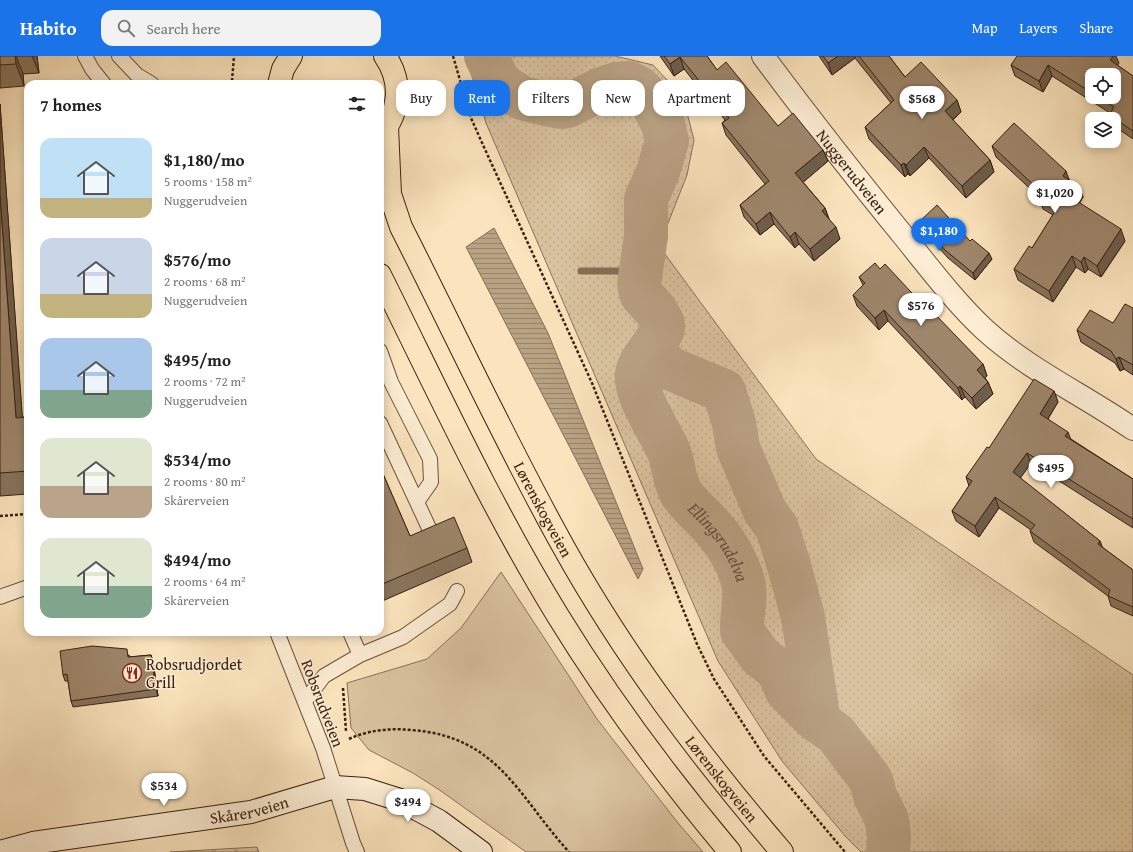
<!DOCTYPE html>
<html lang="en">
<head>
<meta charset="utf-8">
<style>
	:root { --surface:#fff; --page:#f2f2f2; --text:#222; --muted:#767676; --accent:#1a73e8 }
	body { margin:0; font-family:"Gentium Book Plus",serif; background:var(--page); color:var(--text); height:100vh; display:flex; flex-direction:column; font-size:15px; white-space:nowrap }
	* { box-sizing:border-box; margin:0 }
	p { font-size:13px; color:var(--muted) }
	.icon { flex:none; width:22px; height:22px; fill:none; stroke:currentColor; stroke-width:2; stroke-linecap:round; stroke-linejoin:round }
	.map { position:relative; flex:1; overflow:hidden }
	.side { position:absolute; left:24px; top:24px; width:360px; height:556px; display:flex; flex-direction:column; background:var(--surface); border-radius:12px; box-shadow:0 2px 10px #0003 }
	.side>* { flex:none }
	.hud { position:absolute; left:396px; top:24px; width:380px; height:36px; display:flex; gap:8px }
	.fabs { position:absolute; left:1085px; top:12px; display:grid; gap:8px }
	.fabs a { display:grid; place-items:center; width:36px; height:36px; border-radius:8px; background:var(--surface); box-shadow:0 2px 10px #0003; font-size:20px }
	.price { position:absolute; translate:-50% -34px; padding:0 9px; border-radius:14px; background:#fff; color:#222; font-size:13px; line-height:26px; filter:drop-shadow(0 1px 2px #0008) }
	.price::after { content:''; position:absolute; left:50%; top:24px; width:12px; height:9px; margin-left:-6px; background:inherit; clip-path:polygon(0 0,100% 0,50% 100%) }
	.price.on { background:var(--accent); color:#fff }
	ul { padding:0; list-style:none }
	li { display:flex; align-items:center; gap:12px; height:100px; padding:0 16px }
	li span { display:grid; place-items:center; flex:none; width:112px; height:80px; border-radius:12px; color:#555 }
	li>.icon { margin-inline-start:auto }
	span .icon { width:48px; height:48px; fill:#fffc; stroke-width:1 }
	li b { font-size:17px }
	h2 { display:flex; justify-content:space-between; align-items:center; height:48px; padding:0 16px; font-size:17px }
	.pill { padding:0 14px; border-radius:12px; background:var(--surface); box-shadow:0 2px 10px #0003; font-size:14px; line-height:36px }
	.pill.on { background:var(--accent); color:#fff }
	header { display:flex; align-items:center; gap:24px; box-sizing:border-box; height:56px; padding:0 20px; background:var(--accent); color:#fff }
	header strong { font-size:19px }
	nav { display:flex; gap:22px; margin-inline-start:auto; font-size:14px }
	.search { width:280px; height:36px; background:var(--page); display:flex; align-items:center; gap:10px; box-sizing:border-box; padding:0 14px; border-radius:12px; color:var(--muted); font-size:15px }
	.map>svg:first-child { display:block }
	.grass { fill:url(#grass-dots); stroke:#8a7259 }
	.forest { fill:url(#forest-firs); stroke:#8a7259 }
	.park { fill:#dac3a0; stroke:#8a7259 }
	.water { fill:url(#water-rules); stroke:#866d56 }
	.lines { fill:none; stroke-linecap:round; stroke-linejoin:round }
	.stream { stroke:#866d56; stroke-width:7 }
	.river { stroke:#b9a183; stroke-width:44 }
	.lane-casing { stroke:#6a513d; stroke-width:16 }
	.street-casing { stroke:#6a513d; stroke-width:24 }
	.secondary-casing { stroke:#392012; stroke-width:24 }
	.highway-casing { stroke:#392012; stroke-width:24 }
	.path { stroke:#392012; stroke-width:2.5; stroke-dasharray:3 2; stroke-linecap:butt }
	.lane { stroke:#fcedd4; stroke-width:14 }
	.street { stroke:#fcedd4; stroke-width:22 }
	.secondary { stroke:#fcedd4; stroke-width:22 }
	.highway { stroke:#fbe4bd; stroke-width:22 }
	.wall { fill:#88735c; stroke:#392012; fill-rule:evenodd }
	.shaded-wall { fill:#6f5e4b; stroke:#392012 }
	.building { fill:#9e866b; stroke:#392012 }
	.labels { text-anchor:middle; stroke-width:3; stroke-linejoin:round; paint-order:stroke }
	.street-label { font-size:16px; fill:#392012; stroke:#fcedd4 }
	.poi-label { font-size:16px; fill:#392012; stroke:#fcedd4; text-anchor:start }
	.water-label { font-size:17px; font-style:italic; fill:#664d3a; stroke:#fcedd4 }
</style>
</head>
<body>
<header>
<strong>Habito</strong>
<div class="search"><svg class="icon" aria-label="search" viewBox="0 0 24 24"><circle cx="10" cy="10" r="6"/><path d="M15 15l6 6"/></svg>Search here</div>
<nav><a>Map</a><a>Layers</a><a>Share</a></nav>
</header>
<div class="map">
<svg width="1133" height="796" viewBox="0 0 1133 796">
	<defs>
		<pattern id="grass-dots" width="8" height="8" patternUnits="userSpaceOnUse"><rect width="8" height="8" fill="#dac3a0"/><path d="M2 2h.1M6 6h.1" fill="none" stroke="#bca789" stroke-width="1.8" stroke-linecap="round"/></pattern>
		<pattern id="forest-firs" width="22" height="20" patternUnits="userSpaceOnUse"><rect width="22" height="20" fill="#dac3a0"/><path d="M5 1l3.5 6h-7zM16 11l3.5 6h-7z" fill="#bca789"/></pattern>
		<pattern id="water-rules" width="6" height="5" patternUnits="userSpaceOnUse"><rect width="6" height="5" fill="#b9a183"/><path d="M0 2.5h6" fill="none" stroke="#97836a"/></pattern>
	</defs>
	<rect width="100%" height="100%" fill="#fbe4bd"/>
	<filter id="stains"><feTurbulence type="fractalNoise" baseFrequency=".005" numOctaves="4"/><feColorMatrix values="0 0 0 0 .2 0 0 0 0 .09 0 0 0 0 .02 0 0 0 .5 -.17"/></filter>
	<radialGradient id="worn" r=".72"><stop offset=".6" stop-color="#630" stop-opacity="0"/><stop offset="1" stop-color="#630" stop-opacity=".3"/></radialGradient>
	<!-- grass -->
	<path class="grass" d="M466,0H615L653,9L683,41L694,84L687,119L659,190L816,403L1133,619V796H861L846,781L782,705L718,605L486,67Z"/>
	<!-- forest -->
	<path class="forest" d="M257,791L259,796H170Z"/>
	<!-- park -->
	<path class="park" d="M501,516L597,663L678,767L703,796H526L441,735L413,717L369,694L351,672L347,627L427,603L461,572Z"/>
	<!-- water -->
	<path class="water" d="M494,172L548,277L643,513L638,523L466,191Z"/>
	<g class="lines">
		<!-- stream -->
		<path class="stream" d="M581,215H641
			M888,796H889"/>
		<!-- river -->
		<g class="river">
			<path id="s1" d="M486,0L498,24L505,31L522,42L537,46L561,51L568,50L601,33L616,28L629,27L639,32L651,45L663,68L667,85L658,116L646,143V180L639,228L641,238L656,255L663,267V273C657,288 639,303 637,318C634,338 661,377 669,396C674,410 674,424 681,437C691,452 707,463 718,478C728,490 738,508 742,523C748,539 741,558 742,575L760,600L778,614L787,635L814,662L836,678L868,720L872,727L875,740L887,764L889,781L888,796"/>
			<path d="M651,293L669,312L724,335L734,367L738,392L765,455L777,472L788,506L803,561L819,666"/>
		</g>
		<defs>
			<path id="lane" d="M85,0L92,13L104,28
				M119,0L137,19L152,28
				M380,295L391,326L430,403L431,426L417,446
				M380,367L429,472
				M0,541L28,531
				M277,576L323,692L353,787L357,796
				M350,576L360,599
				M305,645L324,620L360,599L403,581L450,548L457,535"/>
			<g id="street">
				<path id="s2" d="M763,0C809,62 857,123 906,183C931,214 956,247 985,274C1029,314 1084,339 1133,373"/>
			</g>
			<g id="secondary">
				<path id="s3" d="M0,796L33,787L251,756L335,731L365,733L400,744L439,765L481,796"/>
			</g>
			<g id="highway">
				<path d="M279,28L283,13L291,0"/>
				<path id="s4" d="M387,71L390,138L401,171C455,277 505,386 563,490C624,600 700,700 782,796"/>
				<path d="M380,80C400,56 403,26 385,0"/>
				<path d="M380,219C437,333 491,451 558,560C609,643 667,721 730,796"/>
			</g>
		</defs>
		<!-- lane casing -->
		<use href="#lane" class="lane-casing"/>
		<!-- street casing -->
		<use href="#street" class="street-casing"/>
		<!-- secondary casing -->
		<use href="#secondary" class="secondary-casing"/>
		<!-- highway casing -->
		<use href="#highway" class="highway-casing"/>
		<!-- path -->
		<path class="path" d="M453,0L471,62L483,89L592,327L697,588L714,623L764,700L845,796
			M232,25L234,0
			M0,460L28,458
			M343,632L346,675
			M349,683C368,674 390,672 411,674C498,680 518,740 569,796"/>
		<!-- lane -->
		<use href="#lane" class="lane"/>
		<!-- street -->
		<use href="#street" class="street"/>
		<!-- secondary -->
		<use href="#secondary" class="secondary"/>
		<!-- highway -->
		<use href="#highway" class="highway"/>
	</g>
	<!-- wall -->
	<path class="wall" d="M0,0H37L39,17L23,18L24,30L0,32Z
		M660,0H707L717,14L778,70L823,94L828,105L803,126L825,152L829,163L840,183L814,205L799,188L795,192L774,168L760,179L744,161L740,149L765,128L726,79L722,67L725,64L684,13L674,20Z
		M819,0H889L905,21L957,44L961,56L953,64L990,104L994,116L966,142L929,102L910,120L908,118L905,121L869,83L865,71L891,47L855,2L832,19Z
		M1119,7L1117,9L1133,20V83L1114,70V63H1110L1109,59L1110,57L1052,20L1043,36L1015,20L1011,9ZM1092,19L1114,41H1092Z
		M0,48L22,361H28V438L0,440Z
		M992,90L1069,124L1079,130L1083,141L1079,147L1125,185L1101,221L1088,213L1085,217L1076,211L1053,246L1018,224L1014,213L1032,192L1053,159L1043,153L1039,141L996,101Z
		M919,166L970,185L992,203L975,224L948,202L921,172Z
		M880,213L924,250L983,308L987,320L985,322L988,326L993,338L976,353L965,341L962,344L888,265L879,274L857,250L853,239L863,229L859,221Z
		M1133,252V319L1124,313L1120,315L1115,307L1081,286L1077,274L1113,267Z
		M1054,335L1058,346L1048,363L1071,383L1133,423V472L1031,407L1020,422L1100,485L1102,491L1133,514V560L1111,550L1108,540L1034,486L1030,475L1031,474L999,452L979,481L956,465L952,455L969,430L966,421L989,392Z
		M380,411L410,480L467,492L472,506L380,546Z
		M129,599L130,601L151,599L153,605L158,640L73,651L71,645L68,625H65L63,619Z"/>
	<!-- shaded-wall -->
	<path class="shaded-wall" d="M15,0H16L23,18L24,30L16,8Z
		M32,0H37L39,17Z
		M838,0H855V2L832,19L828,7Z
		M1113,0H1116L1119,7L1114,15L1110,4Z
		M680,1L684,13L674,20L670,8Z
		M1048,9L1052,20L1043,36L1039,25Z
		M957,44L961,56L949,67L945,55Z
		M0,48L24,384L16,362L0,140Z
		M924,91L929,102L910,120L906,109Z
		M823,94L828,105L800,129L795,117Z
		M990,104L994,116L966,142L962,130Z
		M904,107L908,118L905,121L901,109Z
		M1066,115L1070,126L1063,120Z
		M1079,130L1083,141L1076,153L1072,142Z
		M825,152L829,163L822,155Z
		M770,156L774,168L760,179L756,168Z
		M836,171L840,183L814,205L810,193Z
		M1121,173L1125,185L1101,221L1097,210Z
		M795,176L799,188L795,192L790,181Z
		M989,197L992,203L975,224L973,217Z
		M1072,200L1076,211L1053,246L1049,235Z
		M1084,201L1088,213L1085,217L1081,206Z
		M884,254L888,265L879,274L875,262Z
		M1119,301L1124,313L1120,315L1116,303Z
		M983,308L987,320L981,326L977,314Z
		M988,326L993,338L976,353L972,342Z
		M960,330L965,341L962,344L958,332Z
		M1054,335L1058,346L1044,369L1040,358Z
		M1068,376L1072,386L1065,380Z
		M1027,397L1031,407L1017,427L1013,416Z
		M995,441L999,452L979,481L975,470Z
		M1100,485L1104,496L1098,488Z
		M151,599L153,605L158,640L156,633Z"/>
	<!-- building -->
	<path class="building" d="M0,0H15L16,8L0,9Z
		M664,0H707L717,14L726,6L778,70L793,57L823,94L795,117L825,152L822,155L836,171L810,193L795,176L790,181L770,156L756,168L740,149L769,125L722,67L729,62L680,1L670,8Z
		M823,0H838L828,7Z
		M859,0H889L905,21L921,6L957,44L945,55L990,104L962,130L924,91L906,109L904,107L901,109L865,71L894,44Z
		M1017,0H1113L1110,4L1133,20V75L1109,59L1114,51L1098,41H1114V19H1092V37L1048,9L1039,25L1011,9Z
		M1014,67L1066,115L1063,120L1079,130L1072,142L1121,173L1097,210L1084,201L1081,206L1072,200L1049,235L1014,213L1029,190L1032,192L1057,152L1039,142L1042,137L992,90Z
		M0,140L16,362L28,361V415L0,417Z
		M937,149L970,185L972,183L989,197L973,217L946,195L919,166Z
		M875,207L880,213L885,208L924,250L930,255L931,254L983,308L977,314L988,326L972,342L960,330L958,332L884,254L875,262L853,239L865,227L859,221Z
		M1125,248L1133,252V309L1119,301L1116,303L1111,295L1077,274L1090,254L1113,267Z
		M1034,323L1054,335L1040,358L1068,376L1065,380L1133,423V463L1027,397L1013,416L1100,485L1098,488L1133,514V551L1108,540L1110,534L1030,475L1035,469L995,441L975,470L952,455L972,425L966,421L987,391L989,392Z
		M380,411L410,480L454,461L467,492L380,529Z
		M92,590L127,593L128,601L151,599L156,633L71,645L67,618L63,619L60,595Z"/>
	<!-- icons -->
	<defs>
		<symbol id="restaurant-ring" viewBox="-11 -11 22 22"><circle r="9.5" fill="#fcedd4" stroke="#8f2418" stroke-width="1.5"/><path d="M-5-6h1v4h1v-4h1v4h1v-4h1v5L-1.5 .5V6h-2V.5L-5-1ZM5-6V6H3V1.5H1.5Q1.5-4 5-6Z" fill="#8f2418"/></symbol>
	</defs>
	<g fill-rule="evenodd">
		<use href="#restaurant-ring" x="121" y="606" width="22" height="22"/>
	</g>
	<g class="labels">
		<!-- street labels -->
		<g class="street-label">
			<text dy="6" stroke="none"><textPath href="#s2" startOffset="146">Nuggerudveien</textPath></text>
			<text dy="6" stroke="none"><textPath href="#s4" startOffset="418">Lørenskogveien</textPath></text>
			<text transform="translate(323 647) rotate(69)" y="6">Robsrudveien</text>
			<text dy="6" stroke="none"><textPath href="#s4" startOffset="742">Lørenskogveien</textPath></text>
			<text dy="6" stroke="none"><textPath href="#s3" startOffset="253">Skårerveien</textPath></text>
		</g>
		<!-- poi labels -->
		<g class="poi-label">
			<text x="146" y="614">Robsrudjordet<tspan x="146" dy="18">Grill</tspan></text>
		</g>
		<!-- water labels -->
		<g class="water-label">
			<text dy="6" stroke="none"><textPath href="#s1" startOffset="685">Ellingsrudelva</textPath></text>
		</g>
	</g>
	<rect width="100%" height="100%" filter="url(#stains)"/>
	<rect width="100%" height="100%" fill="url(#worn)"/>
</svg>
<div class="fabs">
<a><svg class="icon" aria-label="locate" viewBox="0 0 24 24"><circle cx="12" cy="12" r="6"/><path d="M12 2v4M12 18v4M2 12h4M18 12h4"/></svg></a>
<a><svg class="icon" aria-label="layers" viewBox="0 0 24 24"><path d="M12 4l9 5-9 5-9-5zM3 14l9 5 9-5"/></svg></a>
</div>
<b class="price" style="left:922px;top:64px">$568</b>
<b class="price" style="left:1055px;top:158px">$1,020</b>
<b class="price on" style="left:939px;top:196px">$1,180</b>
<b class="price" style="left:921px;top:271px">$576</b>
<b class="price" style="left:1051px;top:433px">$495</b>
<b class="price" style="left:164px;top:751px">$534</b>
<b class="price" style="left:408px;top:767px">$494</b>
<div class="hud">
<a class="pill">Buy</a>
<a class="pill on">Rent</a>
<a class="pill">Filters</a>
<a class="pill">New</a>
<a class="pill">Apartment</a>
</div>
<section class="side">
<h2>7 homes<svg class="icon" aria-label="filters" viewBox="0 0 24 24"><path d="M4 7h16M4 17h16"/><circle cx="9" cy="7" r="2"/><circle cx="15" cy="17" r="2"/></svg></h2>
<ul>
<li><span style="background:linear-gradient(#bfe0f5 75%,#c2b280 0)"><svg class="icon" aria-label="home" viewBox="0 0 24 24"><path d="M3 11l9-7 9 7M6 9v11h12V9"/></svg></span><div><b>$1,180/mo</b><p>5 rooms · 158 m²</p><p>Nuggerudveien</p></div></li>
<li><span style="background:linear-gradient(#c9d6e8 70%,#c2b280 0)"><svg class="icon" aria-label="home" viewBox="0 0 24 24"><path d="M3 11l9-7 9 7M6 9v11h12V9"/></svg></span><div><b>$576/mo</b><p>2 rooms · 68 m²</p><p>Nuggerudveien</p></div></li>
<li><span style="background:linear-gradient(#a9c7e8 65%,#7fa58c 0)"><svg class="icon" aria-label="home" viewBox="0 0 24 24"><path d="M3 11l9-7 9 7M6 9v11h12V9"/></svg></span><div><b>$495/mo</b><p>2 rooms · 72 m²</p><p>Nuggerudveien</p></div></li>
<li><span style="background:linear-gradient(#dfe7d0 60%,#b9a48a 0)"><svg class="icon" aria-label="home" viewBox="0 0 24 24"><path d="M3 11l9-7 9 7M6 9v11h12V9"/></svg></span><div><b>$534/mo</b><p>2 rooms · 80 m²</p><p>Skårerveien</p></div></li>
<li><span style="background:linear-gradient(#dfe7d0 60%,#7fa58c 0)"><svg class="icon" aria-label="home" viewBox="0 0 24 24"><path d="M3 11l9-7 9 7M6 9v11h12V9"/></svg></span><div><b>$494/mo</b><p>2 rooms · 64 m²</p><p>Skårerveien</p></div></li>
</ul>
</section>
</div>
</body>
</html>
